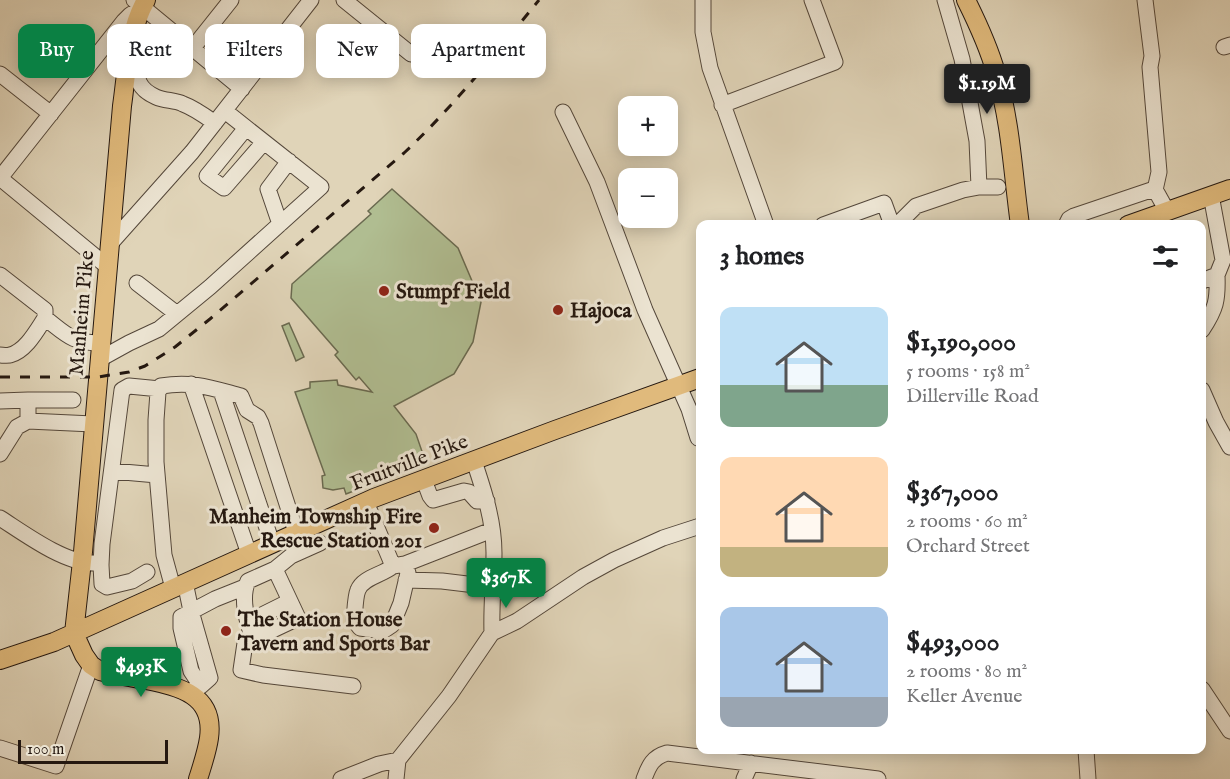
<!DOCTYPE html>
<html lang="en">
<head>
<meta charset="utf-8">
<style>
	:root { --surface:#fff; --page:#f2f2f2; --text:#202124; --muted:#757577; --accent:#0b8043 }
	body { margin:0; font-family:"IM FELL English",serif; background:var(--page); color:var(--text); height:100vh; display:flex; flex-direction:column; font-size:22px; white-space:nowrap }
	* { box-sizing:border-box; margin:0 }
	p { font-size:20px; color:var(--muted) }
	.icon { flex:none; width:33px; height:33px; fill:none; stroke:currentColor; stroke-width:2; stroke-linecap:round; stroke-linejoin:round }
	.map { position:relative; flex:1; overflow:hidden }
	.sheet { position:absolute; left:696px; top:220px; width:510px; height:534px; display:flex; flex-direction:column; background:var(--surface); border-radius:12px; box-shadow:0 3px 15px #0003 }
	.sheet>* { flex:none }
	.guide { position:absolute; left:18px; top:24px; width:570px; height:54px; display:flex; gap:12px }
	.tools { position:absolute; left:618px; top:96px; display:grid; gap:12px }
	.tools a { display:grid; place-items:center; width:60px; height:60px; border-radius:12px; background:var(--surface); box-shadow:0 3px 15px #0003; font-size:30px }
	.scale { position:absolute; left:18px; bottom:15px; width:150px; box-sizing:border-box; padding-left:6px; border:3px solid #251810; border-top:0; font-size:16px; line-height:21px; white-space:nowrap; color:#251810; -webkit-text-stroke:4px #ebe3d1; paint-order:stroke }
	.price { position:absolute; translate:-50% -51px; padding:0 14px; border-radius:6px; background:var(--accent); color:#fff; font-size:20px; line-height:39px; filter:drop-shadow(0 2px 3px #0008) }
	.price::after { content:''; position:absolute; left:50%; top:36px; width:18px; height:14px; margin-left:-9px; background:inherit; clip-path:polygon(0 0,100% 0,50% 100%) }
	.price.selected { background:#222; color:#fff }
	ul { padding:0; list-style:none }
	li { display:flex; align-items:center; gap:18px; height:150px; padding:0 24px }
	li span { display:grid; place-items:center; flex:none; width:168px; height:120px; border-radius:12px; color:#555 }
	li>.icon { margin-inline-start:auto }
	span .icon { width:72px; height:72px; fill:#fffc; stroke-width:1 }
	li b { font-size:26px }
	h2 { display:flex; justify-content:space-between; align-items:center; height:72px; padding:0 24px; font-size:26px }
	.chip { padding:0 21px; border-radius:12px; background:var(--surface); box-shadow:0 3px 15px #0003; font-size:21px; line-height:54px }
	.chip.selected { background:var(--accent); color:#fff }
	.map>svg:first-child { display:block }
	.green { fill:#b0bd91; stroke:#6a6a50; stroke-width:1.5 }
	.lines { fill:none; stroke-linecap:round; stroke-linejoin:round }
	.minor-casing { stroke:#54473a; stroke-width:17 }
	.major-casing { stroke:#251810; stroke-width:20 }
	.minor { stroke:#ebe3d1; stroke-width:15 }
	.major { stroke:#e0ba7c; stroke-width:18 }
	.rail { stroke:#251810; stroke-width:3; stroke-dasharray:10 10; stroke-linecap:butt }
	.poi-dot { fill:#8f2418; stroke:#ebe3d1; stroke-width:2 }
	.labels { text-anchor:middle; stroke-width:6; stroke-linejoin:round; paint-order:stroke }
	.poi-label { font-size:21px; font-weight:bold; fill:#251810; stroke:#ebe3d1; text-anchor:start }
	.street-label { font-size:21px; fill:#251810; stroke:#ebe3d1 }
</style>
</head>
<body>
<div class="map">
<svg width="1230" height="779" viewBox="0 0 1230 779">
	<rect width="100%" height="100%" fill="#e0d4b8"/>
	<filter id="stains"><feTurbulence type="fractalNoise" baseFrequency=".00333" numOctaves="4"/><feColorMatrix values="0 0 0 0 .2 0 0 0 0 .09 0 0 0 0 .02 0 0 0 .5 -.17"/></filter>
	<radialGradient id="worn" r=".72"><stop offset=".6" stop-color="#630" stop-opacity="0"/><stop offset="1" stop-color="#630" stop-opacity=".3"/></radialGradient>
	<!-- green -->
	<path class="green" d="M392,189L458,248L481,302L473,342L454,374L394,406L416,434L426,463L346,494L344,488L333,490L323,488L322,476L325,475L295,392L310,388V382L337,380L338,385L372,392L359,377L356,380L335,355L338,352L291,298L292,284L371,214L368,211Z
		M289,323L304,357L296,361L282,326Z"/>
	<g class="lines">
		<defs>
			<path id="minor" d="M134,0L242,89
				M344,0L411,54
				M703,0V32L710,68L766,225
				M945,0L962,59L977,141L979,187H998
				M1145,0L1152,56L1150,67L1159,172L1155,190
				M162,24C147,45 118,80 156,97C165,101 175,100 183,104C194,108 205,116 215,123
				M1224,47L1230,45
				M192,49L231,0
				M0,74L51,114
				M722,105L835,62L812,0
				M563,112L597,182L645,310L689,409L698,438
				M246,128L207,176L224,188L264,142
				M0,178L124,21L130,15L142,7
				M0,178L108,267
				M280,224L268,189L289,161
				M823,225L884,203L892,225
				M897,225L916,206L963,190L979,187
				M1066,225L1069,219L1074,216L1151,190L1157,193L1167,211
				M110,244L192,152L311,0
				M0,275L45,310V318
				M1202,281L1217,275L1223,260L1211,195
				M137,283L177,314
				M1202,330C1216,309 1218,300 1217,275
				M0,355C2,355 8,356 10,355C26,351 37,330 45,318C67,335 72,343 101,343
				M100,359L129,343L159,329L210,287L321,187L225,111
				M191,384L249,554
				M1202,390L1216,422L1230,447
				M221,391L272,543
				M0,401L28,400
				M28,421V400H73
				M0,454L17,427L28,421L93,424
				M474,461C484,491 494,521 494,553C494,580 491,606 492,633
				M112,471L157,475
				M424,480L430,496L433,500L464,491L469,492L477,501H487
				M366,502L393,566C383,575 363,577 358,590C355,597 355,612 354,620L360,628L383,631L392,625L401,603L408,573L405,564L393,566
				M0,518C25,534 64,563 93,563
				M405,564L492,530
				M275,569L298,618L245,643L241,670L263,675L353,686
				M147,572L132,581L107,587L102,584L101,565L102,544L122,390L129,386L160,389
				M406,580L442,581L492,587
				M185,582L191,611L210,678L201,686L193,690
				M173,588L164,555L156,462V420L158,392L161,386C193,381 211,388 241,396L247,410L258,417L261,423L296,532
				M248,622L290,601
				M253,639C247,622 240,598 248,581L275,569L291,556L320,543
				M201,686L191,671L181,628V617L215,599L245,587
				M1202,689L1230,731
				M0,748L56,766L91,665
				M1086,750L1088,779
				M341,779L379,764L398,760
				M396,779L398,760L449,696L492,633L517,621L583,577L614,560L663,538L700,526
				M644,779C649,765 653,757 667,753L878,779
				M744,779L751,763"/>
			<path id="major" d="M146,0C128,32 127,71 122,106L83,552L74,633L84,655L91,665L100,671C116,675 131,677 146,680C180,687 215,695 209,738C207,752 202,766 198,779
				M966,0C978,24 989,48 996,73C1011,122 1013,175 1020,225
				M1128,225L1230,189
				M0,660L54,642L374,498L555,430L700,378"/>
		</defs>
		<!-- minor casing -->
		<use href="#minor" class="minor-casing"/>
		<!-- major casing -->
		<use href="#major" class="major-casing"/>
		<!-- minor -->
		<use href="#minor" class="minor"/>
		<!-- major -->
		<use href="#major" class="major"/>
		<!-- rail -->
		<path class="rail" d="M0,377H98L129,372L145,366L175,347L210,319L404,153C454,106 495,54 539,0"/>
	</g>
	<!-- markers -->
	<g class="poi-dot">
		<circle cx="384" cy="291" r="6"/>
		<circle cx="558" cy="310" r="6"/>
		<circle cx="434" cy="528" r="6"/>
		<circle cx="226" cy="631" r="6"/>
	</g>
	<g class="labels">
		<!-- poi labels -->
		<g class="poi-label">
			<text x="396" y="298">Stumpf Field</text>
			<text x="570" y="317">Hajoca</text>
			<text x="422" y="523" text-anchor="end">Manheim Township Fire<tspan x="422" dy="24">Rescue Station 201</tspan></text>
			<text x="238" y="626">The Station House<tspan x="238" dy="24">Tavern and Sports Bar</tspan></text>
		</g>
		<!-- street labels -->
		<g class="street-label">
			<text transform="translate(81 313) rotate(-85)" y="7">Manheim Pike</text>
			<text transform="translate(409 462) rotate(-21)" y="7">Fruitville Pike</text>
		</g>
	</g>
	<rect width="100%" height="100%" filter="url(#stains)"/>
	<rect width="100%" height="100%" fill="url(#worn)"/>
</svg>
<div class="tools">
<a>+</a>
<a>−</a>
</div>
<div class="scale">100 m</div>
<b class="price selected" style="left:987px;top:115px">$1.19M</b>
<b class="price" style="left:506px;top:609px">$367K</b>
<b class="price" style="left:141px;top:698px">$493K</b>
<div class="guide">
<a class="chip selected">Buy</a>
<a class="chip">Rent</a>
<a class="chip">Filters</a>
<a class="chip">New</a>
<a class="chip">Apartment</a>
</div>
<section class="sheet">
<h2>3 homes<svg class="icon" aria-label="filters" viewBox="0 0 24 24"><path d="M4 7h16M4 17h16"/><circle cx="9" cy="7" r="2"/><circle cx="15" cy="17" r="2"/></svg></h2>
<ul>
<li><span style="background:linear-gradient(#bfe0f5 65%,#7fa58c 0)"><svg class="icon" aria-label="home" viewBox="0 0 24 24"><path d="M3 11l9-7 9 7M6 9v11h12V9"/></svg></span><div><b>$1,190,000</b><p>5 rooms · 158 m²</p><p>Dillerville Road</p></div></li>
<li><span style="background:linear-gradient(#ffd9b3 75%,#c2b280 0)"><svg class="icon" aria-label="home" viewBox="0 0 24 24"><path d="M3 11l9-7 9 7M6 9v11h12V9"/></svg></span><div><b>$367,000</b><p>2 rooms · 60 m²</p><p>Orchard Street</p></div></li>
<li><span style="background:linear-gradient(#a9c7e8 75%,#9aa5b1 0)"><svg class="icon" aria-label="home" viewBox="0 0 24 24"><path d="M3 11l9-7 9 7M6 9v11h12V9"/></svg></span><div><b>$493,000</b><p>2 rooms · 80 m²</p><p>Keller Avenue</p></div></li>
</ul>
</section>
</div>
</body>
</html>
